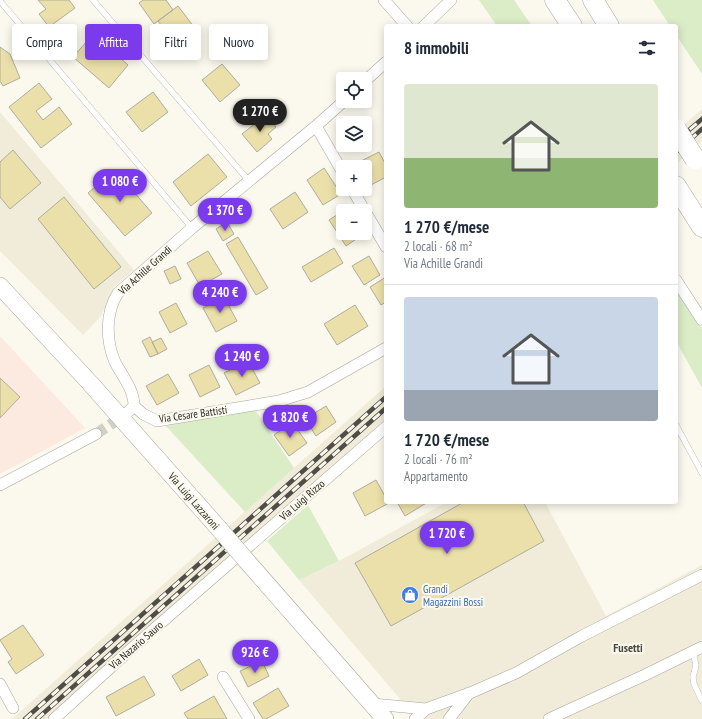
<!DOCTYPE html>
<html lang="it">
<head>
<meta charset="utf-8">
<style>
	:root { --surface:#fff; --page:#f2f2f3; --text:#1f2937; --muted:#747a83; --line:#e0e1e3; --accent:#7c3aed }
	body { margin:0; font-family:"PT Sans Narrow",sans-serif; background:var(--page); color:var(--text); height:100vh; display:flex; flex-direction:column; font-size:15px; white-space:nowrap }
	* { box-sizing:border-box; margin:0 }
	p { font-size:13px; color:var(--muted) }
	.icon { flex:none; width:22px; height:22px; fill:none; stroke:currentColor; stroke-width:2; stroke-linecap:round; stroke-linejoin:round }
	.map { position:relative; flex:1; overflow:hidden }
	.panel { position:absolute; left:384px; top:24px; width:294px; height:480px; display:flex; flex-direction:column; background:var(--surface); border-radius:4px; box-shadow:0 2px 10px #0003 }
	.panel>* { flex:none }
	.guide { position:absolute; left:12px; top:24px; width:312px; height:36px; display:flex; gap:8px }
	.buttons { position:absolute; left:336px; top:72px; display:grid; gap:8px }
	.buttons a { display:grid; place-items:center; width:36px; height:36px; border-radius:4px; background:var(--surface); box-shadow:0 2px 10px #0003; font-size:20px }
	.price { position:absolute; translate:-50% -34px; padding:0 9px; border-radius:14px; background:var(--accent); color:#fff; font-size:13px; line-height:26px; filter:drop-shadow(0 1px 2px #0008) }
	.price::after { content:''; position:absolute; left:50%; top:24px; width:12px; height:9px; margin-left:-6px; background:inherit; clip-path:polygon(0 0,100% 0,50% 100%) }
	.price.on { background:#222; color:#fff }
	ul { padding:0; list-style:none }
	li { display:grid; align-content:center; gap:8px; height:212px; padding:0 20px }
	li+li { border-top:1px solid var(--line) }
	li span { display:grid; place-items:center; height:124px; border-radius:4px; color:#555 }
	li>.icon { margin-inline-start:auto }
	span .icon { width:72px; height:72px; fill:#fffc; stroke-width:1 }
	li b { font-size:17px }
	h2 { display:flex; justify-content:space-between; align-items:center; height:48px; padding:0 20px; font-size:17px }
	.tag { padding:0 14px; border-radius:4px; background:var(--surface); box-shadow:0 2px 10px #0003; font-size:14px; line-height:36px }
	.tag.on { background:var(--accent); color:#fff }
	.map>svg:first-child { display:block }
	.built { fill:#f0ecd9 }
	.education { fill:#fceae0 }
	.green { fill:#daedc6 }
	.building { fill:#ebe0aa; stroke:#aeaca1 }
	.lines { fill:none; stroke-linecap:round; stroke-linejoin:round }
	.street-tunnel { stroke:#d1d0c5; stroke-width:11; stroke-dasharray:11 5.5; stroke-linecap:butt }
	.lane-casing { stroke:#a7a59a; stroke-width:6 }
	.street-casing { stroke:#a7a59a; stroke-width:12 }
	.primary-casing { stroke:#a7a59a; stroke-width:18 }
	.highway-casing { stroke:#a7a59a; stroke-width:21 }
	.lane { stroke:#fff; stroke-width:5.5 }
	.street { stroke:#fff; stroke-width:11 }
	.primary { stroke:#fff; stroke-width:17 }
	.highway { stroke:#fff; stroke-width:20 }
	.rail-casing { stroke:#4e4d47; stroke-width:4.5 }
	.rail { stroke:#fbf9ed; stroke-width:3; stroke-dasharray:9; stroke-linecap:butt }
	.primary-bridge-casing { stroke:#a7a59a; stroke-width:18; stroke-linecap:butt }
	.highway-bridge-casing { stroke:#a7a59a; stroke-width:21; stroke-linecap:butt }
	.primary-bridge { stroke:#fff; stroke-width:17 }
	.highway-bridge { stroke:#fff; stroke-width:20 }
	.labels { text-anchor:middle; stroke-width:4; stroke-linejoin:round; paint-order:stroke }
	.street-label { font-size:11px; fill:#2b2a25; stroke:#fbf9ed }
	.shop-label { font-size:11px; fill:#366cbe; stroke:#fbf9ed; text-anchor:start }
	.neighbourhood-label { font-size:12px; font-weight:bold; fill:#4a483f; stroke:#fbf9ed }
</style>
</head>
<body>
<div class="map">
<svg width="702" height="719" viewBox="0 0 702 719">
	<rect width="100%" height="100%" fill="#fbf9ed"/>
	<!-- built -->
	<path class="built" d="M702,109V141L676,164V132Z
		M0,112L134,270L114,287L101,316L83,335L0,251Z
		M386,386V419L49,719H12Z
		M447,502H545L606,616L702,565V719H417L299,580L339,561Z"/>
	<!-- education -->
	<path class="education" d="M0,336L85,428L0,474Z"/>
	<!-- green -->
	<path class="green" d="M479,0H514L532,26H497Z
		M653,0H702V74L676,35V26H670Z
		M676,288L702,329V388L676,341Z
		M254,408L294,468L245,512L166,426Z
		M308,505L339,561L299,580L267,541Z"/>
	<!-- building -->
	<path class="building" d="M38,0H69L75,8L49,27L39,14L46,9Z
		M143,0H166L173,10L154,24L139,3Z
		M178,6L194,27L174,42L158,21Z
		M88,40L104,53L108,47L128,65L109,88L73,57Z
		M0,47L10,54L20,78L3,86L0,81Z
		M222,64L240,85L220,102L202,80Z
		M39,83L52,99L36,111L43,120L59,107L72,124L41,148L9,107Z
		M153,92L168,112L142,132L126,112Z
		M266,115L276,127L268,134L272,139L257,152L242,134Z
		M13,150L41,183L10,209L0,197V162Z
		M379,152L386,165V177L371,185L365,174V167H362L359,162Z
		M208,154L227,177L191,206L173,182Z
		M324,168L341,194L323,205L307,180Z
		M115,170L152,213L125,236L88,193Z
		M295,192L308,212L283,229L270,209Z
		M64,197L121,267L94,289L38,219Z
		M352,206L355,211H344Z
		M343,211V233H365V226L368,231L346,246L329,220Z
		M227,222L234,234L223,241L216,229Z
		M238,237L268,288L256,295L226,244Z
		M334,248L343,263L311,282L302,267Z
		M208,251L222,274L200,286L187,263Z
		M369,256L380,275L364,285L352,266Z
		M175,266L181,279L170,284L164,271Z
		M386,277V302L381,305L370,287Z
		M224,297L237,321L216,332L203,308Z
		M176,303L187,324L170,333L159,312Z
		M355,305L368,326L337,345L324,324Z
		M150,337L158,354L150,357L142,341Z
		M161,338L167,349L158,354L152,342Z
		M248,361L260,383L236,395L224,373Z
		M209,365L220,387L200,397L189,375Z
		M168,374L179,393L157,405L146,386Z
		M0,378L20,397L0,418Z
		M326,406L336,422L316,436L305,419Z
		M292,422L307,443L289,456L274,435Z
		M376,480L386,498V502H388L389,503L365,516L353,493Z
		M397,502H428L405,516Z
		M464,502H523L544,541L391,626L355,563Z
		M23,625L44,655L16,674L8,662L12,659L0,640Z
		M199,659L208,675L181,691L172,676Z
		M262,661L269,676L248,687L240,671Z
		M144,676L155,695L116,716L106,697Z
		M278,688L289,706L266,719H263L253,703Z
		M214,696L227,719H188L184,713Z"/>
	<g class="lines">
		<!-- street-tunnel -->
		<path class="street-tunnel" d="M96,434L125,415"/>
		<defs>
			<path id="lane" d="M93,0L249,181
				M0,1L192,228
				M676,425L702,473
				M693,652L696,665L693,677L694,684L702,701"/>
			<path id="street" d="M384,0L407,26
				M424,26L451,0
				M365,81L386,62
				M316,126L343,173
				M352,189L386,247
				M676,280L702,320
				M134,406L143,414L157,421L279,401L308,392L386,348
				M127,413L134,406C134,389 122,376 115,362C106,341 105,313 118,293L192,228L316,126L344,101
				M0,485L96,434
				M223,677L249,719
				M0,684L13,708
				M373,704L426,709L470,693L516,673L582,636L702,575
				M54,719L131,649L386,427
				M415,719L426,709
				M449,719L469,693
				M549,719L645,675L702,647"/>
			<path id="primary" d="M0,286L90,383L222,532
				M245,559L385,719"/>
			<path id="highway" d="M555,0L572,26
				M593,0L609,26
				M676,186L702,227"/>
		</defs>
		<!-- lane casing -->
		<use href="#lane" class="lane-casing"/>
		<!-- street casing -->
		<use href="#street" class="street-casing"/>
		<!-- primary casing -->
		<use href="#primary" class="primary-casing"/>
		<!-- highway casing -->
		<use href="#highway" class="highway-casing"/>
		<!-- lane -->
		<use href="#lane" class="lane"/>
		<!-- street -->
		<use href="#street" class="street"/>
		<!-- primary -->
		<use href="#primary" class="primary"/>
		<!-- highway -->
		<use href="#highway" class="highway"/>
		<defs>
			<path id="rail" d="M676,141L702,119
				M676,152L702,129
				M25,719L386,397
				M37,719L386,408"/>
		</defs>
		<!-- rail casing -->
		<use href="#rail" class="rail-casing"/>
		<!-- rail -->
		<use href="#rail" class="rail"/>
		<defs>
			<path id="primary-bridge" d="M222,532L245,559"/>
			<path id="highway-bridge" d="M676,129L695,159"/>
		</defs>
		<!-- primary-bridge casing -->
		<use href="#primary-bridge" class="primary-bridge-casing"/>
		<!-- highway-bridge casing -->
		<use href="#highway-bridge" class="highway-bridge-casing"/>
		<!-- primary-bridge -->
		<use href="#primary-bridge" class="primary-bridge"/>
		<!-- highway-bridge -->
		<use href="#highway-bridge" class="highway-bridge"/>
	</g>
	<!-- icons -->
	<defs>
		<symbol id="shop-disc" viewBox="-11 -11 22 22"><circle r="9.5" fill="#3f7fe0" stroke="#fbf9ed"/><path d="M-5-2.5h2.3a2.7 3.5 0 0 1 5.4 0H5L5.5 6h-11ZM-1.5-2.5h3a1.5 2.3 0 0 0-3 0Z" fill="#fff"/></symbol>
	</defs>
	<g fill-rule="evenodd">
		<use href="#shop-disc" x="400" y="585" width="20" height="20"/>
	</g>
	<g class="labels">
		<!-- street labels -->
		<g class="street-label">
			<text transform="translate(145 270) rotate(-42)" y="4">Via Achille Grandi</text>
			<text transform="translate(193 414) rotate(-8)" y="4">Via Cesare Battisti</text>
			<text transform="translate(302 500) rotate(-41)" y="4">Via Luigi Rizzo</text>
			<text transform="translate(194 501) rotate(49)" y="4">Via Luigi Lazzaroni</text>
			<text transform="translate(136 645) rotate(-41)" y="4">Via Nazario Sauro</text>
		</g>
		<!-- shop labels -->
		<g class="shop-label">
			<text x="423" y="593">Grandi<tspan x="423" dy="13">Magazzini Bossi</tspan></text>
		</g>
		<!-- neighbourhood labels -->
		<g class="neighbourhood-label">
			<text x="628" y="652">Fusetti</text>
		</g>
	</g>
</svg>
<div class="buttons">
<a><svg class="icon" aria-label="locate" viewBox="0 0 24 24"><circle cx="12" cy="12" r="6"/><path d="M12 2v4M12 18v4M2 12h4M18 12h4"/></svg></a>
<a><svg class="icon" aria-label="layers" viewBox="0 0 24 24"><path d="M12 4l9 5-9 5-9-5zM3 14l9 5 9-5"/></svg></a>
<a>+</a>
<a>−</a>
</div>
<b class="price on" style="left:260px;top:133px">1 270 €</b>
<b class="price" style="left:120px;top:203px">1 080 €</b>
<b class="price" style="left:225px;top:232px">1 370 €</b>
<b class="price" style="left:220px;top:314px">4 240 €</b>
<b class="price" style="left:242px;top:378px">1 240 €</b>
<b class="price" style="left:290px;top:439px">1 820 €</b>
<b class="price" style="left:447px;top:555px">1 720 €</b>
<b class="price" style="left:255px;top:674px">926 €</b>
<div class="guide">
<a class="tag">Compra</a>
<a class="tag on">Affitta</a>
<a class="tag">Filtri</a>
<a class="tag">Nuovo</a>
</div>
<section class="panel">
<h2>8 immobili<svg class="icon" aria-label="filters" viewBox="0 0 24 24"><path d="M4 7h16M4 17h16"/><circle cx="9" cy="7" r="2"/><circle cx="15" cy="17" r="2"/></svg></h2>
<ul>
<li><span style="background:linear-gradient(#dfe7d0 60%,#8fb573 0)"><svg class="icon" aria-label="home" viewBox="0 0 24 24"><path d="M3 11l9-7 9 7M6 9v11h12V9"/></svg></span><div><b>1 270 €/mese</b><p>2 locali · 68 m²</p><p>Via Achille Grandi</p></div></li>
<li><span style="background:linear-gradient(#c9d6e8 75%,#9aa5b1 0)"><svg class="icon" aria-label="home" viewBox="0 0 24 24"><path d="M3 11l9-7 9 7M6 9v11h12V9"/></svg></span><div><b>1 720 €/mese</b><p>2 locali · 76 m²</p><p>Appartamento</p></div></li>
</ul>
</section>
</div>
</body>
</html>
